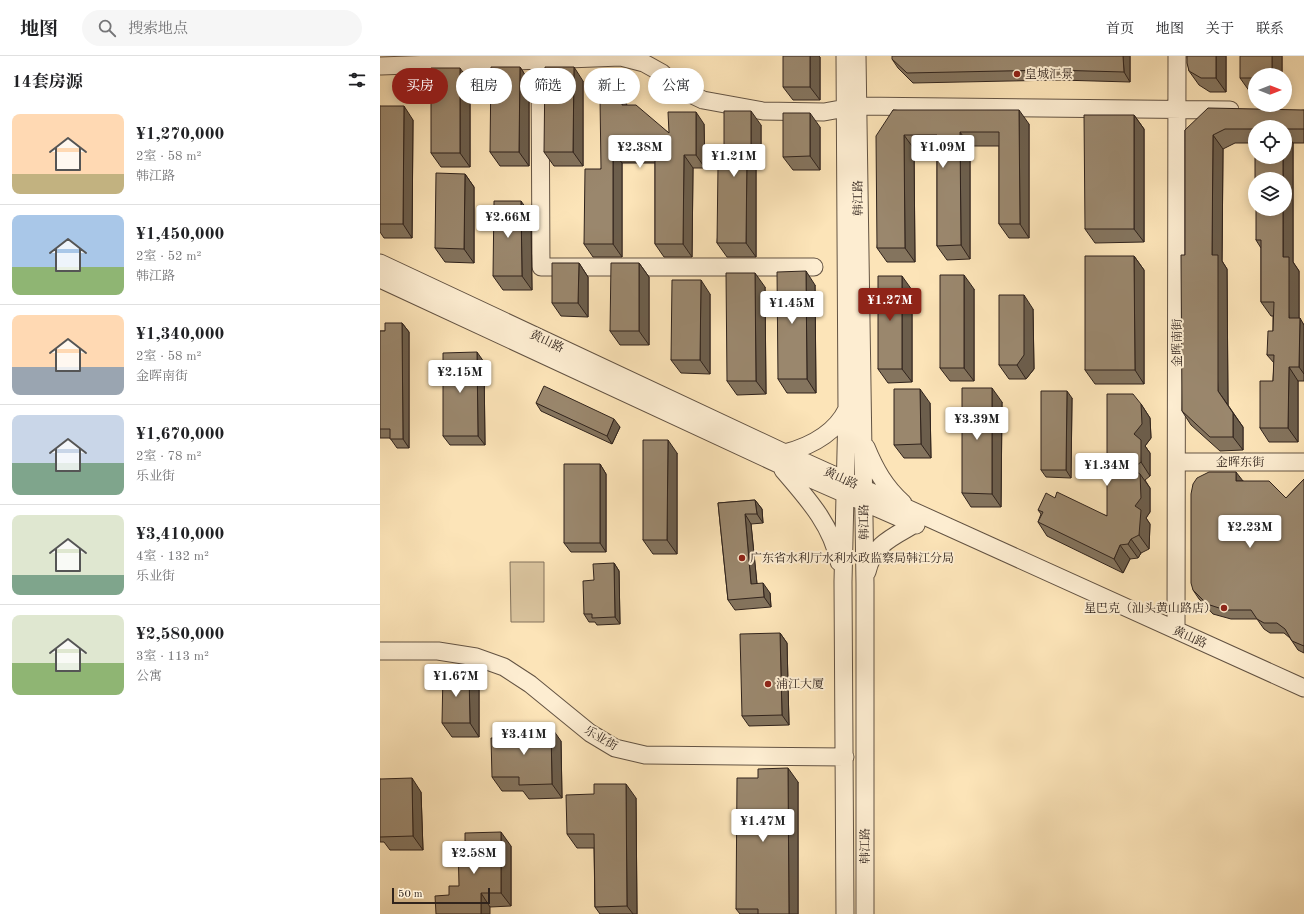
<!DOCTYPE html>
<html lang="zh">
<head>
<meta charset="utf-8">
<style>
	:root { --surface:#fff; --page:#f6f6f6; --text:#202124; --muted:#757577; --line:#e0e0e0; --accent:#8f2418 }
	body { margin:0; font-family:"Old Standard TT","Noto Serif SC",serif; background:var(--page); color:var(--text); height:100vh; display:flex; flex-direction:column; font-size:15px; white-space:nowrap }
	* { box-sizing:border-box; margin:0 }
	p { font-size:13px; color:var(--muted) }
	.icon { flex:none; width:22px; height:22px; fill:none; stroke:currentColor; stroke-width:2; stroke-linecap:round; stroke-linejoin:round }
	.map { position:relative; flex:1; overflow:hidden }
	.details { display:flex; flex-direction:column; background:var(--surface); width:380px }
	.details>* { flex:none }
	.banner { position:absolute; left:12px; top:12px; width:380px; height:36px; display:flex; gap:8px }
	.needle { width:26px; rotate:90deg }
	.fabs { position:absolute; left:868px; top:12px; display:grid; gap:8px }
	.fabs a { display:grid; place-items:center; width:44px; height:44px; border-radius:50%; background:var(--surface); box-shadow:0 2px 10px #0003; font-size:20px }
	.scale { position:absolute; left:12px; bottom:10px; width:98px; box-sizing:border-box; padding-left:4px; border:2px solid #30231c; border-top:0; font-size:11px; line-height:14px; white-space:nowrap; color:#30231c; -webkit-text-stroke:3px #fdedd1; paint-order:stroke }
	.price { position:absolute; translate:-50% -34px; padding:0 9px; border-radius:4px; background:#fff; color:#222; font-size:13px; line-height:26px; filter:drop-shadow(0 1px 2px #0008) }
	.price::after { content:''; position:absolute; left:50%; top:24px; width:12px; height:9px; margin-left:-6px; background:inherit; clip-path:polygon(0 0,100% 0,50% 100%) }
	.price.selected { background:var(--accent); color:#fff }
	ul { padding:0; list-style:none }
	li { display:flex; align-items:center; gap:12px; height:100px; padding:0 12px }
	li+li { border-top:1px solid var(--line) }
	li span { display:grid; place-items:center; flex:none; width:112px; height:80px; border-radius:8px; color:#555 }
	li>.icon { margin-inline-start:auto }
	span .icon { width:48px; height:48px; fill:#fffc; stroke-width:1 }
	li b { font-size:17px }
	h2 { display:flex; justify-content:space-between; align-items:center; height:48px; padding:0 12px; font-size:17px }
	.tag { padding:0 14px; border-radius:18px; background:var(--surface); box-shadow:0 2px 10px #0003; font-size:14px; line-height:36px }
	.tag.selected { background:var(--accent); color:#fff }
	header { display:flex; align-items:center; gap:24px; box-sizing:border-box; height:56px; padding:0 20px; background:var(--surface); border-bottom:1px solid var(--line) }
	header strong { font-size:19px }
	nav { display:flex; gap:22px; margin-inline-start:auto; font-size:14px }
	.search { width:280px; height:36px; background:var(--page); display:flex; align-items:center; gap:10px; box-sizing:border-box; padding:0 14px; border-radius:22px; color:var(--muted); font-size:15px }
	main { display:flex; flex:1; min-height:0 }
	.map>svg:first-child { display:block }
	.green { fill:#d9c39d; stroke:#84735c }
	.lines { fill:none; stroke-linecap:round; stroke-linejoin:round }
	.minor-casing { stroke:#635343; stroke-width:19 }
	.minor { stroke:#fdedd1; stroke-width:17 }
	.wall { fill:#84745e; stroke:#30231c }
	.shaded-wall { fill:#6c5e4c; stroke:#30231c }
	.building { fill:#9a876d; stroke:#30231c }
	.poi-dot { fill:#8f2418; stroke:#fdedd1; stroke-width:1.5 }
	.labels { text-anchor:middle; stroke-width:4; stroke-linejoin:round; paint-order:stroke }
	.poi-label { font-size:12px; fill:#30231c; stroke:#fdedd1; text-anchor:start }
	.street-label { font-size:12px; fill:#30231c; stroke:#fdedd1 }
</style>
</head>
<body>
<header>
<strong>地图</strong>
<div class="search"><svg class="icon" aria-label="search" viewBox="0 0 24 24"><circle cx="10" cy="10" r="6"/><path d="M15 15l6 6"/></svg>搜索地点</div>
<nav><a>首页</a><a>地图</a><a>关于</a><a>联系</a></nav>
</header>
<main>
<section class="details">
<h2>14套房源<svg class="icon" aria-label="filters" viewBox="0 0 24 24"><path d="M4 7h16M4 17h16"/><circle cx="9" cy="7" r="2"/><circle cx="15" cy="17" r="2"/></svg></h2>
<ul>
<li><span style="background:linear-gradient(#ffd9b3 75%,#c2b280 0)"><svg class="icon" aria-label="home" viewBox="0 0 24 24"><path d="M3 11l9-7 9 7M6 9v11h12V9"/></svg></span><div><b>¥1,270,000</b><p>2室 · 58 m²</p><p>韩江路</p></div></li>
<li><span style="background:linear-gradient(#a9c7e8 65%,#8fb573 0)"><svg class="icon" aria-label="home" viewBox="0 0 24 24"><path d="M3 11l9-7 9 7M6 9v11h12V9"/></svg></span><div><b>¥1,450,000</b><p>2室 · 52 m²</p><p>韩江路</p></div></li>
<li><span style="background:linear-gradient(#ffd9b3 65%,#9aa5b1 0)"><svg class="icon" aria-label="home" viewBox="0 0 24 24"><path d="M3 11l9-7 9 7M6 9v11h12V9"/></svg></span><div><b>¥1,340,000</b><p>2室 · 58 m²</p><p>金晖南街</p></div></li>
<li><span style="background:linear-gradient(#c9d6e8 60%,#7fa58c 0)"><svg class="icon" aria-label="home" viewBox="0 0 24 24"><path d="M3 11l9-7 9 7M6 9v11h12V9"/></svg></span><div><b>¥1,670,000</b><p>2室 · 78 m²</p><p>乐业街</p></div></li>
<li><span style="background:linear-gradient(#dfe7d0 75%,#7fa58c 0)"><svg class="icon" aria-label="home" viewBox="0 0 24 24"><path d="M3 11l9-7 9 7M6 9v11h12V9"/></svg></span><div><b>¥3,410,000</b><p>4室 · 132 m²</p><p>乐业街</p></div></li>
<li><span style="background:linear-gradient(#dfe7d0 60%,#8fb573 0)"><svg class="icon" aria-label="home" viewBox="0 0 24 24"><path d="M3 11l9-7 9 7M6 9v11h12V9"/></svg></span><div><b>¥2,580,000</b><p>3室 · 113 m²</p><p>公寓</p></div></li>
</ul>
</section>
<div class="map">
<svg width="924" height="858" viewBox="0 0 924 858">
	<rect width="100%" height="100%" fill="#fce4b8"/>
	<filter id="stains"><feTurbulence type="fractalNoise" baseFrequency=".005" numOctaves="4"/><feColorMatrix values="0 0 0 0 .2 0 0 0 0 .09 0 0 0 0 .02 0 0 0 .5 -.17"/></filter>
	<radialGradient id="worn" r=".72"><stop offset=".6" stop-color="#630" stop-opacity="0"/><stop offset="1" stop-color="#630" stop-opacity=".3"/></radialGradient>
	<!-- green -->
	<path class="green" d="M130,506H164V566H131Z"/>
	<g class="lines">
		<defs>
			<path id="minor" d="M465,0L467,353L463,526L465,858
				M477,0L485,528V858
				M160,4L161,211H434
				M1,10L241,1L264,7L282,17L300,33L323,44L383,55L444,56L477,50L850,54
				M0,207L405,397L924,632
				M0,223L422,419L536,469
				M486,391C495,413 505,431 523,447
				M405,397C431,390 455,378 467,353
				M797,406H924
				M403,414C427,442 452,469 459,506
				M487,516C493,488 513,481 535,468
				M796,574L797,0
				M0,595H58L96,601L124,611L150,628L210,677L235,692L265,699L465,701"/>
		</defs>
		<!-- minor casing -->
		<use href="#minor" class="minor-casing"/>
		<!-- minor -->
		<use href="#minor" class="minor"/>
	</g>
	<!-- wall -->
	<path class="wall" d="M750,0V26L679,24L533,27L518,12L512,3Z
		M807,0H846V36H830L819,29L809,15Z
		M902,0V19H875V36H870L860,22Z
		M440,1V44H413L403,31Z
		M140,11L149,25V110H120L110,96Z
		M203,25V110H174L164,96Z
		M90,26V111H61L51,97Z
		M242,42L247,49L289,77L324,68L325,112H313L312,201H284L275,188V107H242V201H213L204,188L221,113Z
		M0,50L33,64L32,182H4L0,176Z
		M513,54L649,68V182H629L619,168V90H590V203L567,204L557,190V93H534L535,206H507L497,192Z
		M924,54V87H913V206L919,215V262L924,269V325H918V386H889L880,372L893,325L894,307L887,299L893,275V260H891L881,246V192L876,184L905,101V71L875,87H855L843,93L842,205L847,213L848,349L863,371V394L840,395L811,369L802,355L805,199V74Z
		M754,59L764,73V186L715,187L705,173Z
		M381,69V112H376V201H347L337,187L344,110Z
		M440,71V114H413L403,101Z
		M85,118L94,131V207L65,206L55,192Z
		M151,159L152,234H123L113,220Z
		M754,200L764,214V328H715L705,314Z
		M199,207L208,221V261L181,260L172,247Z
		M259,207L269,221V289H240L230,275Z
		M435,229L436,337H407L398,323Z
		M385,231L386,338L357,339L347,325Z
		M594,233V325H570L560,312Z
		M532,234V326L508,327L498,313Z
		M330,238V318L301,317L291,304Z
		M653,253L654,313L646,323H629L619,309Z
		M22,267L29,276V392H17L10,382H0V275H5Z
		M104,306L105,389H70L63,380Z
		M692,342L691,422L666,421L661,414Z
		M622,346L621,451H591L582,437Z
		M156,347L240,371L232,388L161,355Z
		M550,347L551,402H524L514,389Z
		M761,348L770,362L771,382L765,390L770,397V420L765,424L770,432V456L766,462L770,468L769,493L761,497L758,502L750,503L743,517L667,480L658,466L661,458L658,454L675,442L727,460Z
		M297,397V498H273L263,484Z
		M220,408L226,418V496H191L184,487Z
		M924,423V597L918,594L910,582L904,577H890L884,573L877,563H851L833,558L819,543L813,534L863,425L906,442Z
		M375,444L382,453L383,467L371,468L377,528L390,537L391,551L355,554L348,544L338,447Z
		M234,507L239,515L240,568L217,569L215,566H209L204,558L214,524Z
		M400,577L407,587L409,669L369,670L362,660Z
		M99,629V681H72L62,667Z
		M181,685L182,742L149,743L143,735H122L112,721Z
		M0,723L41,736L43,794H10L4,786H0Z
		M418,726V858H360L356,853Z
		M256,742L257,858H220L215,851L214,792H197L187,778Z
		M131,790V850L110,851L69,839L79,830Z"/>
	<!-- shaded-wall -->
	<path class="shaded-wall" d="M430,0H439L440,1V44L430,31Z
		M743,0H750V26L744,16Z
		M836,0H846V36L836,22Z
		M892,0H902V19H892Z
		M140,11L149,25V110L139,96Z
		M194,11L203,25V110L193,96Z
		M80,12L90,26V111L80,97Z
		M242,42L251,55L242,49Z
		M24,50L33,64L32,182L23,168Z
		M639,54L649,68V182L640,168Z
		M371,55L381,69V112L371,98Z
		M316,56L324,68L325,112L316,99Z
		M430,57L440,71V114L430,100Z
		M754,59L764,73V186L754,173Z
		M580,76L590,90V203L581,189Z
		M905,76L913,87V206L919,215V276L909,262L903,201V153H905V123H903V101H905Z
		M524,79L534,93L535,206L525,192Z
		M833,79L843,93L842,205L847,213L848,349L838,335L832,199Z
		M233,95L242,107V201L233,188Z
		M367,98L376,112V201L366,187Z
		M304,99L313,112L312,201L303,188Z
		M85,118L94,131V207L84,193Z
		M141,145L151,159L152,234L142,220Z
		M754,200L764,214V328L755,314Z
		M199,207L208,221V261L198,247Z
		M259,207L269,221V289L259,275Z
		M426,215L435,229L436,337L427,323Z
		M375,217L385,231L386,338L376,325Z
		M584,219L594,233V325L584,312Z
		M522,220L532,234V326L522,313Z
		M321,224L330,238V318L320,304Z
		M644,239L653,253L654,313L646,323L637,309Z
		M920,262L924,269V318L919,311Z
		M22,267L29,276V392L23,383Z
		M97,296L104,306L105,389L98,380Z
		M909,311L918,325V386L908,372Z
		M612,332L622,346L621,451L612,438Z
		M540,333L550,347L551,402L541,388Z
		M687,335L692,342L691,422L686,414Z
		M761,348L770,362L771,382L765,390L770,397V420L761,406L754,378Z
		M853,357L863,371V394L853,381Z
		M234,363L240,371L232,388L227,380Z
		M288,384L297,397V498L287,484Z
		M220,408L226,418V496L220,487Z
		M856,416L863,425H856Z
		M760,418L770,432V456L766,462L770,468L769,493L759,479L755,450Z
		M375,444L382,453L383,467L377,458Z
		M365,458L371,468L378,538L371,528Z
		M751,483L761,497L758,502L748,488Z
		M740,489L750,503L743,517L734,503Z
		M234,507L239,515L240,568L235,561Z
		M383,527L390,537L391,551L384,541Z
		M400,577L407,587L409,669L402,659Z
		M89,616L99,629V681L90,667Z
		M171,671L181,685L182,742L172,728Z
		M408,712L418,726V858H409Z
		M32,722L41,736L43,794L33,780Z
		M246,728L256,742L257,858H253L247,850Z
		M121,776L131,790V850L121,837Z
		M101,837L110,851V858H101Z"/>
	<!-- building -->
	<path class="building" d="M403,0H430V31H403Z
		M512,0H743L744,16L672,14L527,17L512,3Z
		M807,0H836V22H821L809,15L807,7Z
		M860,0H892V19H875V22H860Z
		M111,11H140L139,96H110Z
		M165,11H194L193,96H164Z
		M51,12H80V97H51Z
		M242,42V49H256L289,77L288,56H316V99H304L303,188H275V94L233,95V188H204L205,113H221L220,43Z
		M0,50H24L23,168H0Z
		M828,52L924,54V73H905V71H875V81V73H845L833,79L832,199H838V335L853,357V381H830L802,355L801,199H805V74Z
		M513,54H639L640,168H619V76H580L581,189L557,190V79H524L525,192H497L496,80Z
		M344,55H371V98H367L366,187H337L338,110H344Z
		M403,57H430V100L403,101Z
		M704,59H754V173H705Z
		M875,101H903V123H875Z
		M56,117L85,118L84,193L55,192Z
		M114,145H141L142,220H113Z
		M876,153H903V201H909V262H920L919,311H909L908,372H880V325H893L894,299H887L888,275H893L894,246H881V184H876Z
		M705,200H754L755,314H705Z
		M172,207H199L198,247H172Z
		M231,207H259V275H230Z
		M426,215L427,323H398L397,216Z
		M346,217H375L376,325H347Z
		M560,219H584V312H560Z
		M498,220H522V313H498Z
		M292,224H321L320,304H291Z
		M619,239H644V299L637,309H619Z
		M5,267H22L23,383H10V373H0V275H5Z
		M97,296L98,380H63V297Z
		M164,330L234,363L227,380L156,347Z
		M582,332H612V438L582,437Z
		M514,333H540L541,388L514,389Z
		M661,335H687L686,414H661Z
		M727,338H753L761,348L762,368L754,378L761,384V406L752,413L760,418L761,442L755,450L761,454L759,479L751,483L748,488L740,489L734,503L658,466L663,456L658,454L666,437L675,442L677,436L727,460Z
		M263,384H288L287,484H263Z
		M184,408H220V487H184Z
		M829,416H856V425H889L906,442L924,423V590L912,585L905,573L897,567H884L877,563L871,554H845L827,548L813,534L811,527V438L813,428L817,422Z
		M375,444L377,458H365L371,528L383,527L384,541L348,544L338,447Z
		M234,507L235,561L212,562V558H204L203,525L214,524L213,508Z
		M400,577L402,659L362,660L360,578Z
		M63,616H89L90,667H62Z
		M139,671H171L172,728L139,729V721H112L111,682H139Z
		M408,712L409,858H378V853H356L357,722H378V713Z
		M32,722L33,780L0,781V723Z
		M214,728H246L247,850L215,851L214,778H187L186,739L214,738Z
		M121,776V837H101V858H56L55,840L69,839V830H79L78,787H85V777Z"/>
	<!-- markers -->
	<g class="poi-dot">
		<circle cx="637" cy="18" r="4"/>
		<circle cx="362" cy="502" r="4"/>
		<circle cx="844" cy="552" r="4"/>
		<circle cx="388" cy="628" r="4"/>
	</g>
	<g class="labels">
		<!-- poi labels -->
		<g class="poi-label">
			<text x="645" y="22">皇城汇景</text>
			<text x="370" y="506">广东省水利厅水利水政监察局韩江分局</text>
			<text x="836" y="556" text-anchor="end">星巴克（汕头黄山路店）</text>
			<text x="396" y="632">浦江大厦</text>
		</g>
		<!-- street labels -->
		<g class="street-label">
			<text transform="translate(478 142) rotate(-91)" y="4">韩江路</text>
			<text transform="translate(167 285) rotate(25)" y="4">黄山路</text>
			<text transform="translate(797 287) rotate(-90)" y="4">金晖南街</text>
			<text x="860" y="410">金晖东街</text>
			<text transform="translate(461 422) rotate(24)" y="4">黄山路</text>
			<text transform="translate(484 466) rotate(-91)" y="4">韩江路</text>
			<text transform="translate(810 581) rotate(24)" y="4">黄山路</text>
			<text transform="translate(221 682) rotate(30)" y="4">乐业街</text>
			<text transform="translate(485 790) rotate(-90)" y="4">韩江路</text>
		</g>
	</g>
	<rect width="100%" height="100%" filter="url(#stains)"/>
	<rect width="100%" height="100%" fill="url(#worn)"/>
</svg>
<div class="fabs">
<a><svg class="needle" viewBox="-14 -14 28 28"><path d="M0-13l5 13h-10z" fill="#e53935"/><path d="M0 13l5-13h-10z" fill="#757577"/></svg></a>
<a><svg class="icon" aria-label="locate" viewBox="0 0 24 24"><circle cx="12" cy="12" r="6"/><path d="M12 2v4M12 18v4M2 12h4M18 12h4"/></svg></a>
<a><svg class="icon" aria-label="layers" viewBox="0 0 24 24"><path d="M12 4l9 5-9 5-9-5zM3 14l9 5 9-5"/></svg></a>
</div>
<div class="scale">50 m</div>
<b class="price" style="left:260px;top:113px">¥2.38M</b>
<b class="price" style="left:563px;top:113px">¥1.09M</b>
<b class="price" style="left:354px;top:122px">¥1.21M</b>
<b class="price" style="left:128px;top:183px">¥2.66M</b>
<b class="price selected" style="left:510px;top:266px">¥1.27M</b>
<b class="price" style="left:412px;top:269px">¥1.45M</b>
<b class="price" style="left:80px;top:338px">¥2.15M</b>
<b class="price" style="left:597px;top:385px">¥3.39M</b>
<b class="price" style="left:727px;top:431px">¥1.34M</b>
<b class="price" style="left:870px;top:493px">¥2.23M</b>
<b class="price" style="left:76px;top:642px">¥1.67M</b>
<b class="price" style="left:144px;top:700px">¥3.41M</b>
<b class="price" style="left:383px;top:787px">¥1.47M</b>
<b class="price" style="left:94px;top:819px">¥2.58M</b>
<div class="banner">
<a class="tag selected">买房</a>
<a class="tag">租房</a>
<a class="tag">筛选</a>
<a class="tag">新上</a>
<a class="tag">公寓</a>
</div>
</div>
</main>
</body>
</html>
